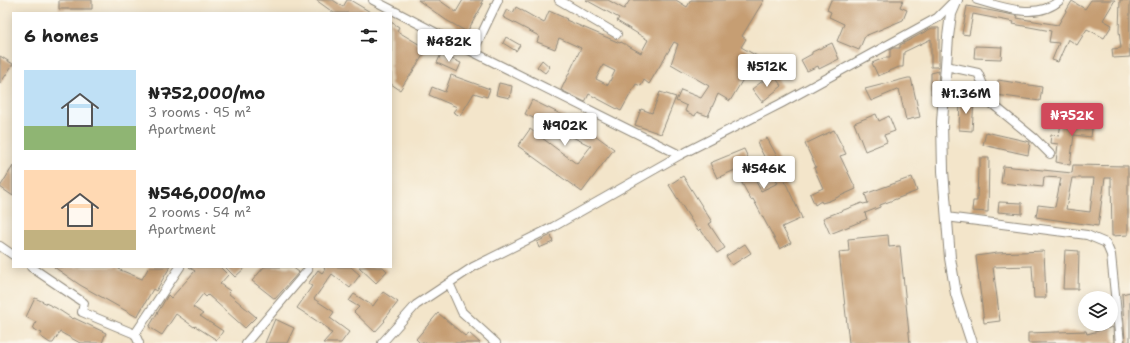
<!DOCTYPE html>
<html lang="en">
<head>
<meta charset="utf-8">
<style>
	:root { --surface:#fff; --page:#f2f2f2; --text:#222; --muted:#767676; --accent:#d1495b }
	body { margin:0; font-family:"Shantell Sans",sans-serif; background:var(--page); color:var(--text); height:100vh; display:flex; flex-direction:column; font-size:15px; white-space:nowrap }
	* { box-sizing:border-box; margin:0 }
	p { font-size:13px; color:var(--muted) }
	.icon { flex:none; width:22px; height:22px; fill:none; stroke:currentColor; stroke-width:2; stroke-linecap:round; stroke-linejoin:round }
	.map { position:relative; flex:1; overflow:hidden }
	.details { position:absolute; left:12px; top:12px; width:380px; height:256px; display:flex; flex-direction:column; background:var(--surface); border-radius:0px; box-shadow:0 2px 10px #0003 }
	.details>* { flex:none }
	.buttons { position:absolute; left:1078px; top:291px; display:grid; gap:8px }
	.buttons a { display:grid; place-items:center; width:40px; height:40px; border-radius:50%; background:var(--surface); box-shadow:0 2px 10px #0003; font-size:20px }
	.price { position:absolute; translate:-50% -34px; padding:0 9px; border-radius:4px; background:#fff; color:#222; font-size:13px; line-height:26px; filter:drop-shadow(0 1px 2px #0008) }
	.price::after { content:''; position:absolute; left:50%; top:24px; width:12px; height:9px; margin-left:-6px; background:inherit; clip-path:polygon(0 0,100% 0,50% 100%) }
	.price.selected { background:var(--accent); color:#fff }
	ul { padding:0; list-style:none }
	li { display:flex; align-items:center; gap:12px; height:100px; padding:0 12px }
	li span { display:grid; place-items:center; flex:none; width:112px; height:80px; border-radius:0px; color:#555 }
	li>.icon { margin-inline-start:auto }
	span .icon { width:48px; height:48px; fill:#fffc; stroke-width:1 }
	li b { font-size:17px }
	h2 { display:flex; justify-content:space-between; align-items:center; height:48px; padding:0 12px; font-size:17px }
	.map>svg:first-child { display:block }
	.building { fill:#c69e73; fill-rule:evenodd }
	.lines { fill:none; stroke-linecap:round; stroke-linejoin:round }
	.minor-casing { stroke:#8f887a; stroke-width:10 }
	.tertiary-casing { stroke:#8f887a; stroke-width:12 }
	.minor { stroke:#fff; stroke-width:8 }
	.tertiary { stroke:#fff; stroke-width:10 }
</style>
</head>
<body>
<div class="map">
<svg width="1130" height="343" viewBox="0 0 1130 343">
	<rect width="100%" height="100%" fill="#fbf7ec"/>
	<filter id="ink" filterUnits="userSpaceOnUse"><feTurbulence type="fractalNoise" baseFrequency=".025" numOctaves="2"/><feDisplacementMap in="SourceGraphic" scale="8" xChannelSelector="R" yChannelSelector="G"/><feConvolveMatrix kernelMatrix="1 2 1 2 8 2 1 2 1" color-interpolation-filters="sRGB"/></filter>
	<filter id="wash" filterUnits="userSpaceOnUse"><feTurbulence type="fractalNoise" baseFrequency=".012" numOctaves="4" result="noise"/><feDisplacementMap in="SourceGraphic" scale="16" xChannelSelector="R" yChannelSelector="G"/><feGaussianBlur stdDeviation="0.9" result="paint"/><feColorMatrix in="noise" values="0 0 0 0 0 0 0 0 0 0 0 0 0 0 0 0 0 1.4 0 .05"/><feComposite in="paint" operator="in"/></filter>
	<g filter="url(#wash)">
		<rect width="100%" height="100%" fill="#f3e5ca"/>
		<g id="blocks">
			<!-- building -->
			<path class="building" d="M59,0H92V9H59Z
				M316,0H333L343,7L347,0H350L372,13H334Z
				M418,0H439L456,12L463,0H483L481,3L483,4L467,32L446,20Z
				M586,0H608L624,9L630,0H676L687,7L691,0H764L742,36L746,39L741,47L757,56L730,101L718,94L708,116L697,112L695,116L685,111L687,106L676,101L681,90L701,98L709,86L671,64L678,44L674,42L649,84L644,80L641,86L636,84L621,111L589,94L585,102L561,90L581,48L559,38L555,49L537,42L539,36L503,17L507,9L513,13L516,7L544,23L549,11L567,19L566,20L620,43L621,42L641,53L648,40L617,21L619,18ZM603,65L615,71L608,85L596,79Z
				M831,0H903L900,7L907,10L903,20L865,36L859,50L837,41L844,24L829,17L831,12L827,10Z
				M1091,0H1115L1103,20L1112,25L1104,38L1087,29L1077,45L1068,39L1058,62L1052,60L1059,43L1049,42L1051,31L1013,24L1014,22L973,14L969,35L962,34L967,6L1018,16L1017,18L1058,25L1072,1L1085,9Z
				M1120,0H1130V45H1129L1130,57L1113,58L1112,49L1121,48L1119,31Z
				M391,22L399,27L397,31L427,49L410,76H409L400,90L391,84Z
				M932,28H939V67H931V39L904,52L903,67H899L878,76L872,63L884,58H890V50L893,48H900V45Z
				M506,37L520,45L516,51L503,43Z
				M832,43L839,59L819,69L818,66L807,71L801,60L812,54V52Z
				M975,46L1002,47L1001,59L974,58Z
				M441,54L461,63L457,72L437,63Z
				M0,56L13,64L0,84Z
				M542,60L550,67L545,73L537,67Z
				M939,71L937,94H931V73Z
				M772,74L782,86L762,102L752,89Z
				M451,75L490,89L487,97L474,93L460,116L453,112L457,107L429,95L432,87L445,92Z
				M908,78H911L920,117L906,120L899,89L871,101L865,89Z
				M998,80L1042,87L1040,101L996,95Z
				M499,83L512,86L510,98L496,95Z
				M660,92L676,97L661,134L635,125L641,109L652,113Z
				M960,99L974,100L972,131L959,130Z
				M532,100L589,128L588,130L614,149L582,192L518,146L530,129L577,164L591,146L525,114Z
				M1082,112L1094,113L1091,137L1074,135L1070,165L1056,162L1058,144L1050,143L1051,135L1059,136L1061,123L1081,126Z
				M876,114L879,121L889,116L895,131L884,135L887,142L865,151L854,123Z
				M834,130L846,154L840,156L856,189L829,201L822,203L821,201L815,205L810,194L823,188L814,168L816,167L805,144Z
				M986,132L1030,142L1028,155L983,145Z
				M767,138L785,171L781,173L802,218L782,227L791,243L780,249L753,199L751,200L735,170L717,178L710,163L744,149L751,164L747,165L761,191L778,183L757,143Z
				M980,158H989L988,212L972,211L973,201H977L978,167H980Z
				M1073,165L1128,166V235L1112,236L1111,178H1105L1098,226L1036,217L1038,205L1055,207L1061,178L1044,177L1043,187L1001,183L1003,166L1072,173ZM1072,178H1094L1090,212L1066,209Z
				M13,166V196L0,187Z
				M683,176L712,222L709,224L725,248L717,253L700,229L698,231L669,185Z
				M912,177L917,191L880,205V207L865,213L867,219L830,234L823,218L862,203L863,204L868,203L865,194Z
				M999,202L1022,203V214L998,212Z
				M551,235L553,242L539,248L537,242Z
				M888,235L889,247L900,246L910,343H849L839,252L849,251L848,239Z
				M745,244L751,253L732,265L726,256Z
				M1065,250L1079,251L1078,289H1063Z
				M1044,251L1046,298H1034L1032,266L993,267L1000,321L984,323L976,256L997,253Z
				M54,267H120L118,269L142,279L149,267H170L156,291L153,289L137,317L80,285Z
				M189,267H220L228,275L220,284L230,291L228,293L256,317L245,328L208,295L206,297L203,294L193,307L203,314L200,316L223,331L217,340L195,326L194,327L176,314L162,335L149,327L168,295L171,298L195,271Z
				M225,267H246L235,277Z
				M264,267H292L299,272L275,299L252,281Z
				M323,267H351L360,275L350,288L332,274L314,299L334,312L330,318L349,332L341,343H323L332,333L328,331L329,329L297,308L312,286L308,284L318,270L322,273L325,269Z
				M359,267H383L387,271L376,283Z
				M383,292L398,302L384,320L385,321L375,332L354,312L359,307L349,301L354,294L373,306Z
				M1130,292V342H1125L1122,294Z
				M35,298L56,308L73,319L74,318L106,333L102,343H80L60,332L53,343H50L40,336L42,333L33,329L36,322L26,317Z
				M438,313L465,336L469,333L480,343H420L416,339Z
				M275,319L294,328L287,343H265Z
				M1113,327L1114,343H1028V333L1086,331L1087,334Z"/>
		</g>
	</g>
	<g filter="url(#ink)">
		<use href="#blocks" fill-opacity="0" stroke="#8f887a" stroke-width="1"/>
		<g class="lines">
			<defs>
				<path id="minor" d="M373,0L473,52L680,155
					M559,0L617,34
					M977,0C1003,7 1037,21 1060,0
					M473,52L498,0
					M946,66L978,73L991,103L1034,138L1050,154
					M946,217L1087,235L1106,243L1111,255L1120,343
					M0,246L13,255
					M31,267L84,303L82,312L135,334L139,343
					M449,283L462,312L496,343
					M135,334L180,267
					M246,343L308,270
					M382,343L416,305L473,267L553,227L680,155L780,104L937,18L955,0"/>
				<path id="tertiary" d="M957,0L951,14L948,37L942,122L943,171L950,258L956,294L972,343"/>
			</defs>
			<!-- minor casing -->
			<use href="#minor" class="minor-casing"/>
			<!-- tertiary casing -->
			<use href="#tertiary" class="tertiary-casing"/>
			<!-- minor -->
			<use href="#minor" class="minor"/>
			<!-- tertiary -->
			<use href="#tertiary" class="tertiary"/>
		</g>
	</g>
</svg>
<div class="buttons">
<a><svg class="icon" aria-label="layers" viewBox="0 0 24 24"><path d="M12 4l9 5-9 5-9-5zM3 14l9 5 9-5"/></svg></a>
</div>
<b class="price" style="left:449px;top:63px">₦482K</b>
<b class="price" style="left:767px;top:88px">₦512K</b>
<b class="price" style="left:966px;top:115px">₦1.36M</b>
<b class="price selected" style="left:1072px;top:137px">₦752K</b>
<b class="price" style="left:565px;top:147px">₦902K</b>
<b class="price" style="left:764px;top:190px">₦546K</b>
<section class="details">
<h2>6 homes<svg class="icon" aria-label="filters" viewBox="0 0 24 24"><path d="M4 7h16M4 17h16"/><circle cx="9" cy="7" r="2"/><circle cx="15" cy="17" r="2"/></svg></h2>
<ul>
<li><span style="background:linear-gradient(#bfe0f5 70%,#8fb573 0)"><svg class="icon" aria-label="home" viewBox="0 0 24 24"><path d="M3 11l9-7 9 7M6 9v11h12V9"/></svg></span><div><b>₦752,000/mo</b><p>3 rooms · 95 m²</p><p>Apartment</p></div></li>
<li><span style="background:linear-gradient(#ffd9b3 75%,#c2b280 0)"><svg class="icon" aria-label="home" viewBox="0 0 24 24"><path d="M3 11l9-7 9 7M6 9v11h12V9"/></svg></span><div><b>₦546,000/mo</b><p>2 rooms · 54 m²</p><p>Apartment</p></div></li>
</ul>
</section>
</div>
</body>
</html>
